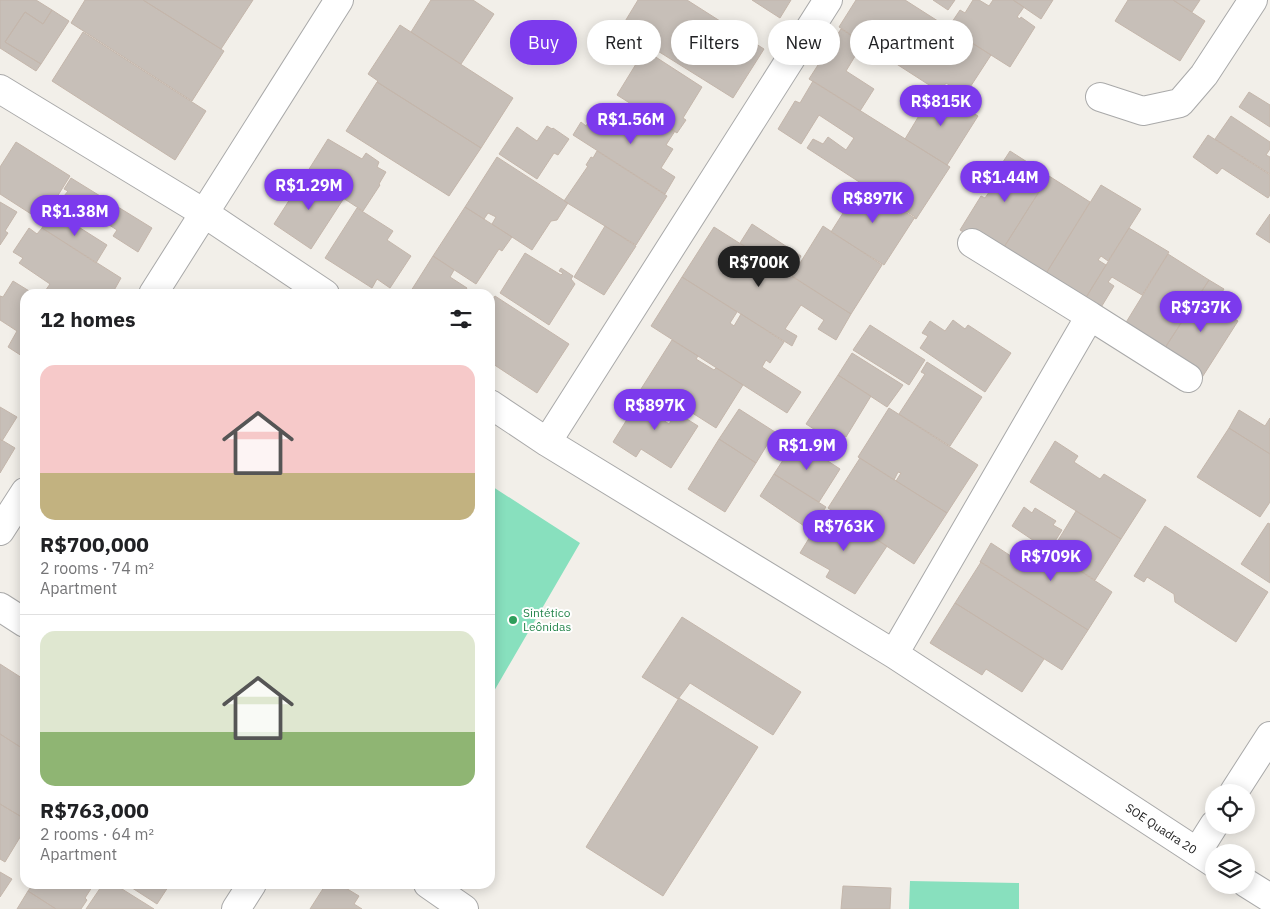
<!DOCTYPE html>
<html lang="en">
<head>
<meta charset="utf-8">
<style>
	:root { --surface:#fff; --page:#f6f6f6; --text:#202124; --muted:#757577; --line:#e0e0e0; --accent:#7c3aed }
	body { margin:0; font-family:"IBM Plex Sans",sans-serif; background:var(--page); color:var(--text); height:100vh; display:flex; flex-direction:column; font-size:19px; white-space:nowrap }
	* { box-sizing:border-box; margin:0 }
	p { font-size:16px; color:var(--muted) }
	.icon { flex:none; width:28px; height:28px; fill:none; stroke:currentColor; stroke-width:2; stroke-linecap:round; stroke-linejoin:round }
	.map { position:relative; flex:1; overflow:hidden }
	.details { position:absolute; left:20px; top:289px; width:475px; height:600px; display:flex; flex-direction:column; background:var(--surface); border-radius:15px; box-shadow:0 2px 12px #0003 }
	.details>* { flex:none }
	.top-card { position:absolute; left:510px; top:20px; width:475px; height:45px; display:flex; gap:10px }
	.fabs { position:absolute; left:1205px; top:784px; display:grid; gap:10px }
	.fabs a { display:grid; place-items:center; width:50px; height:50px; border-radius:50%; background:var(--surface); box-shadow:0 2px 12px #0003; font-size:25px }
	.price { position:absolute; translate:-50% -42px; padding:0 11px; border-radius:18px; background:var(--accent); color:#fff; font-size:16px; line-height:32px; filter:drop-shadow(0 1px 2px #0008) }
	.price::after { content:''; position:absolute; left:50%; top:30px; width:15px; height:11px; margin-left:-8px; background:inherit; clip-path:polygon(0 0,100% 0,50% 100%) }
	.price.selected { background:#222; color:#fff }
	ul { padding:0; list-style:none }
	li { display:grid; align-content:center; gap:10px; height:265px; padding:0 20px }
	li+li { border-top:1px solid var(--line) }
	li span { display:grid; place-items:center; height:155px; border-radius:15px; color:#555 }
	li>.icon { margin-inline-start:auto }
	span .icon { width:90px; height:90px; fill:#fffc; stroke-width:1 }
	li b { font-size:21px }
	h2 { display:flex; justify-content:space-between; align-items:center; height:60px; padding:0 20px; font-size:21px }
	.pill { padding:0 18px; border-radius:22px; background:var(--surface); box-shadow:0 2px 12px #0003; font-size:18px; line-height:45px }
	.pill.selected { background:var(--accent); color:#fff }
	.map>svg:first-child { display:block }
	.pitch { fill:#88e0be }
	.building { fill:#c7bfb8; stroke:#c4b6ab; fill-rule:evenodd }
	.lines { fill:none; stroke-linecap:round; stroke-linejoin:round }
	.minor-casing { stroke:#a9a9a9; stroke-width:30 }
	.minor { stroke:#fff; stroke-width:28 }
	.leisure-dot { fill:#2e9e5b; stroke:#fff; stroke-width:2 }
	.labels { text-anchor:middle; stroke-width:4; stroke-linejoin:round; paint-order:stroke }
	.leisure-label { font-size:12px; fill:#27864d; stroke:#fff; text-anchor:start }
	.street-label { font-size:12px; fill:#222; stroke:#fff }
</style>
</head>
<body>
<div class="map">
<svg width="1270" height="909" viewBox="0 0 1270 909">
	<rect width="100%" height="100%" fill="#f2efe9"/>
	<!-- pitch -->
	<path class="pitch" d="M490,485L580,543L490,698Z
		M910,881L1019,883V909H909Z"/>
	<!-- building -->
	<path class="building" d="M0,0H36L52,10L43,24L25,12L5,42L41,64L36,71L0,48Z
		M85,0H143L224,51L192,101L71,23Z
		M143,0H253L221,49Z
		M431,0H473L494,14L461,64L411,32Z
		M638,0H687L764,49L733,98L621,28Z
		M752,0H791L780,18Z
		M856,0H905L991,55L965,95L946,83L940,92L839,27Z
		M933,0H955L948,10Z
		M973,0H979L989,6L993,0H1013L1024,7L1017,17L1020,19L1021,17L1035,27L1010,67L948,28L960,10L965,13Z
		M1013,0H1053L1041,19Z
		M1128,0H1173L1205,21L1180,61L1115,21Z
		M1173,0H1200L1192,12Z
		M52,10L69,21L41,64L5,42L25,12L43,24Z
		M400,25L513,98L481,148L377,82L378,81L368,74Z
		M841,29L863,43L846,71L874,89L860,111L809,79Z
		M83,32L206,111L175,160L52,81Z
		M634,43L702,87L683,118L686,120L677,133L617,95L636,64L625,56Z
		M813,81L950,167L916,219L807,148L813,139L823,144L828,137L846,150L854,138L819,115L801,144L778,129L795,101L800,103Z
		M377,82L481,148L449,196L346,131Z
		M935,89L978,116L947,165L905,139Z
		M1249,92L1270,105V127L1239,107Z
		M600,104L636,126L644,112L675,131L666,145L673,149L661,168L675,177L665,194L573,135L581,122L586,126Z
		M1231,116L1270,142V149L1266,155L1270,157V174L1215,139Z
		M547,126L552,129L553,128L569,139L558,155L554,153L537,179L499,154L517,127L537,141Z
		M1208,135L1270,175V195L1268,198L1222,168L1217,174L1193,157Z
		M328,139L362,159L366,153L379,162L377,167L386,172L379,184L380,185L363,211L306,174Z
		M16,142L70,176L42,221L0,194V167Z
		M597,151L667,196L636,245L564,201L588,166L586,165L591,157L593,158Z
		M1010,151L1049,176L999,255L960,230L981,196L985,198L994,185L990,182Z
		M497,157L568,203L557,220L551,221L532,250L492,224L496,217L488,213L484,219L465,207Z
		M306,174L344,198L311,249L274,224Z
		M1049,176L1090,202L1042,280L999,255Z
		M71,178L152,228L138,252L113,236L117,230L64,196L68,191L64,189Z
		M862,183L915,217L884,265L831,232Z
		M1101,185L1141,209L1108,261L1101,256L1098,260L1106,265L1082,304L1042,280Z
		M0,202L17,212L5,231L8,233L0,245Z
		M465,207L512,237L502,251L499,249L476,284L433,256Z
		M357,208L393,231L387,240L411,256L390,288L377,279L372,288L325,258Z
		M51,213L56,216L58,214L107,245L96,263L42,228Z
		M1270,214V243L1256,234Z
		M752,224L801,256L789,275L740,243Z
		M605,226L636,246L604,295L574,277Z
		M823,226L882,265L851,314L792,276Z
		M714,227L851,314L836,340L818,329L824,320L801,305L785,329L797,336L792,346L682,277Z
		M29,228L37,234L42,228L121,278L112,294H43L50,284L19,263L23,258L13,252Z
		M1129,228L1169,252L1142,295L1112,277L1108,282L1114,286L1097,314L1082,304Z
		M525,253L561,275L563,273L559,271L561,268L573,276L571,279L575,284L549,325L500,293Z
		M1168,254L1209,280L1161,354L1122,329Z
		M433,256L454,270L450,277L467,288L463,294H409Z
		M682,277L737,312L730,323L734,326L741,314L784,342L770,363L766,360L762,367L801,392L787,413L651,326Z
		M1209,280L1224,289L1214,305L1238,321L1201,379L1161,354Z
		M13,281L34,294H25V358L8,347L17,331L0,320V296L3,297Z
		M495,296L569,344L537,393L490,362V303Z
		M953,320L965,329L968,325L1011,353L985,392L920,348L928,336L922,333L930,321L945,331Z
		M870,325L925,360L909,385L853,350Z
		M672,340L698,356L696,359L714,370L716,368L743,385L716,428L675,402L670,408L641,389Z
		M852,353L903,385L887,407L838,375Z
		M927,362L982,397L950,446L899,414L925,374L921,372Z
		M838,375L871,396L846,437L842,435L836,443L806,424Z
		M644,392L698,426L671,468L641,449L636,457L613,442ZM664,413L673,418L669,424L660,418Z
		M0,407L17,417L2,441L0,439Z
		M889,408L978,465L947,513L896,481L901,473L898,472L894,480L858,457Z
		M739,409L775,432L756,463L719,439Z
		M1239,410L1265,426L1270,418V454L1229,428Z
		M1229,428L1270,454V502L1260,517L1197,477Z
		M0,439L15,448L0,473Z
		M719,439L756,463L725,512L688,489Z
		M796,440L840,469L819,502L774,474Z
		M1055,441L1078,456L1074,462L1100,479L1104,474L1146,500L1121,539L1030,482Z
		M860,458L947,513L914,564L828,508Z
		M774,474L826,507L810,530L760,496Z
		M1024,507L1032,513L1035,508L1056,521L1053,525L1062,530L1049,551L1012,526Z
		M1076,511L1121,539L1095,580L1051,552Z
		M824,514L841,525L845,519L887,546L855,594L826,577L830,570L800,553Z
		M1268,523L1270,524V583L1241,564Z
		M1165,526L1268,592L1236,642L1175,602L1174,594L1147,577L1144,582L1134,576Z
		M1033,540L1112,592L1088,630L980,562L991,543L1020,562Z
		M981,562L1088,630L1062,670L955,603Z
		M955,603L1044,659L1022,692L986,669L982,675L930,643Z
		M682,617L801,692L773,735L690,683L678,699L642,677Z
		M0,664L25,680V750L0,734Z
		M679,698L758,747L663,896L586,847Z
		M0,734L25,750V819L0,804Z
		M0,804L25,819V829L5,862L0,859Z
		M0,872L12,879L0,897Z
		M33,884H94L85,898L87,900L81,909H56L28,891Z
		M103,884H114L154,909H86Z
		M126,884H170L157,904Z
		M326,884H339L359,896L354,904L362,909H310Z
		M843,886L891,888L890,909H841Z
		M28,891L56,909H17Z"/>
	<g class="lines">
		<defs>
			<path id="minor" d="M0,89L204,213L325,294
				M1100,97L1143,111L1180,103L1204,75L1253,0
				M153,294L339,0
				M1090,316L1188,378
				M490,404L547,442L894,654L1214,863
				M547,442L828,0
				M0,531L25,492
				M0,607L25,623
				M894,654L1090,316L972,243
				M1234,792L1270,736
				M1197,852L1214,825
				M1246,883L1270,898
				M428,884L464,909
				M236,909L252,884"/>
		</defs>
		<!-- minor casing -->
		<use href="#minor" class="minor-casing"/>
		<!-- minor -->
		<use href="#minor" class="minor"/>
	</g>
	<!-- markers -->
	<circle class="leisure-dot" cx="513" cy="620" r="5"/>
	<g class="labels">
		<!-- leisure labels -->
		<g class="leisure-label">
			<text x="523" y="617">Sintético<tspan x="523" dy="14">Leônidas</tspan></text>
		</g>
		<!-- street labels -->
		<g class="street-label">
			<text transform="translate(1161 829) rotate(33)" y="4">SOE Quadra 20</text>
		</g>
	</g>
</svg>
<div class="fabs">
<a><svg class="icon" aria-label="locate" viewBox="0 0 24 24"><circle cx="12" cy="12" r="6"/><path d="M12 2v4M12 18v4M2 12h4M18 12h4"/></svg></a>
<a><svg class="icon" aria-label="layers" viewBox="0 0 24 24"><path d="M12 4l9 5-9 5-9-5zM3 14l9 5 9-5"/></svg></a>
</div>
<b class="price" style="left:941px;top:127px">R$815K</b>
<b class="price" style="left:631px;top:145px">R$1.56M</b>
<b class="price" style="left:1005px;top:203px">R$1.44M</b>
<b class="price" style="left:309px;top:211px">R$1.29M</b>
<b class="price" style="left:873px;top:224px">R$897K</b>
<b class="price" style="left:75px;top:237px">R$1.38M</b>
<b class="price selected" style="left:759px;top:288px">R$700K</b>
<b class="price" style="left:1201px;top:333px">R$737K</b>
<b class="price" style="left:655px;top:431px">R$897K</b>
<b class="price" style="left:807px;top:471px">R$1.9M</b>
<b class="price" style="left:844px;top:552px">R$763K</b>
<b class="price" style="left:1051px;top:582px">R$709K</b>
<div class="top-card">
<a class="pill selected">Buy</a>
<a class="pill">Rent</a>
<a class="pill">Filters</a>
<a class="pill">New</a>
<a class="pill">Apartment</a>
</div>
<section class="details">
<h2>12 homes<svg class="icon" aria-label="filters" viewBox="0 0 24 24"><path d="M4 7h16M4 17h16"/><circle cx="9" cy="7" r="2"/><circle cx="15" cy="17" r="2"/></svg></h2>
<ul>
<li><span style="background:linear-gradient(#f6c9c9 70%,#c2b280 0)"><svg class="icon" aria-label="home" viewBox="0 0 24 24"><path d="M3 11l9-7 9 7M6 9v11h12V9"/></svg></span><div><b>R$700,000</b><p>2 rooms · 74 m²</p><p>Apartment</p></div></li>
<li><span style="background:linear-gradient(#dfe7d0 65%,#8fb573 0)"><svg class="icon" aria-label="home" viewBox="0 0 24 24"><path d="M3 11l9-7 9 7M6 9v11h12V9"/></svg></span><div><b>R$763,000</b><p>2 rooms · 64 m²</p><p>Apartment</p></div></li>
</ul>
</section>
</div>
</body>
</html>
